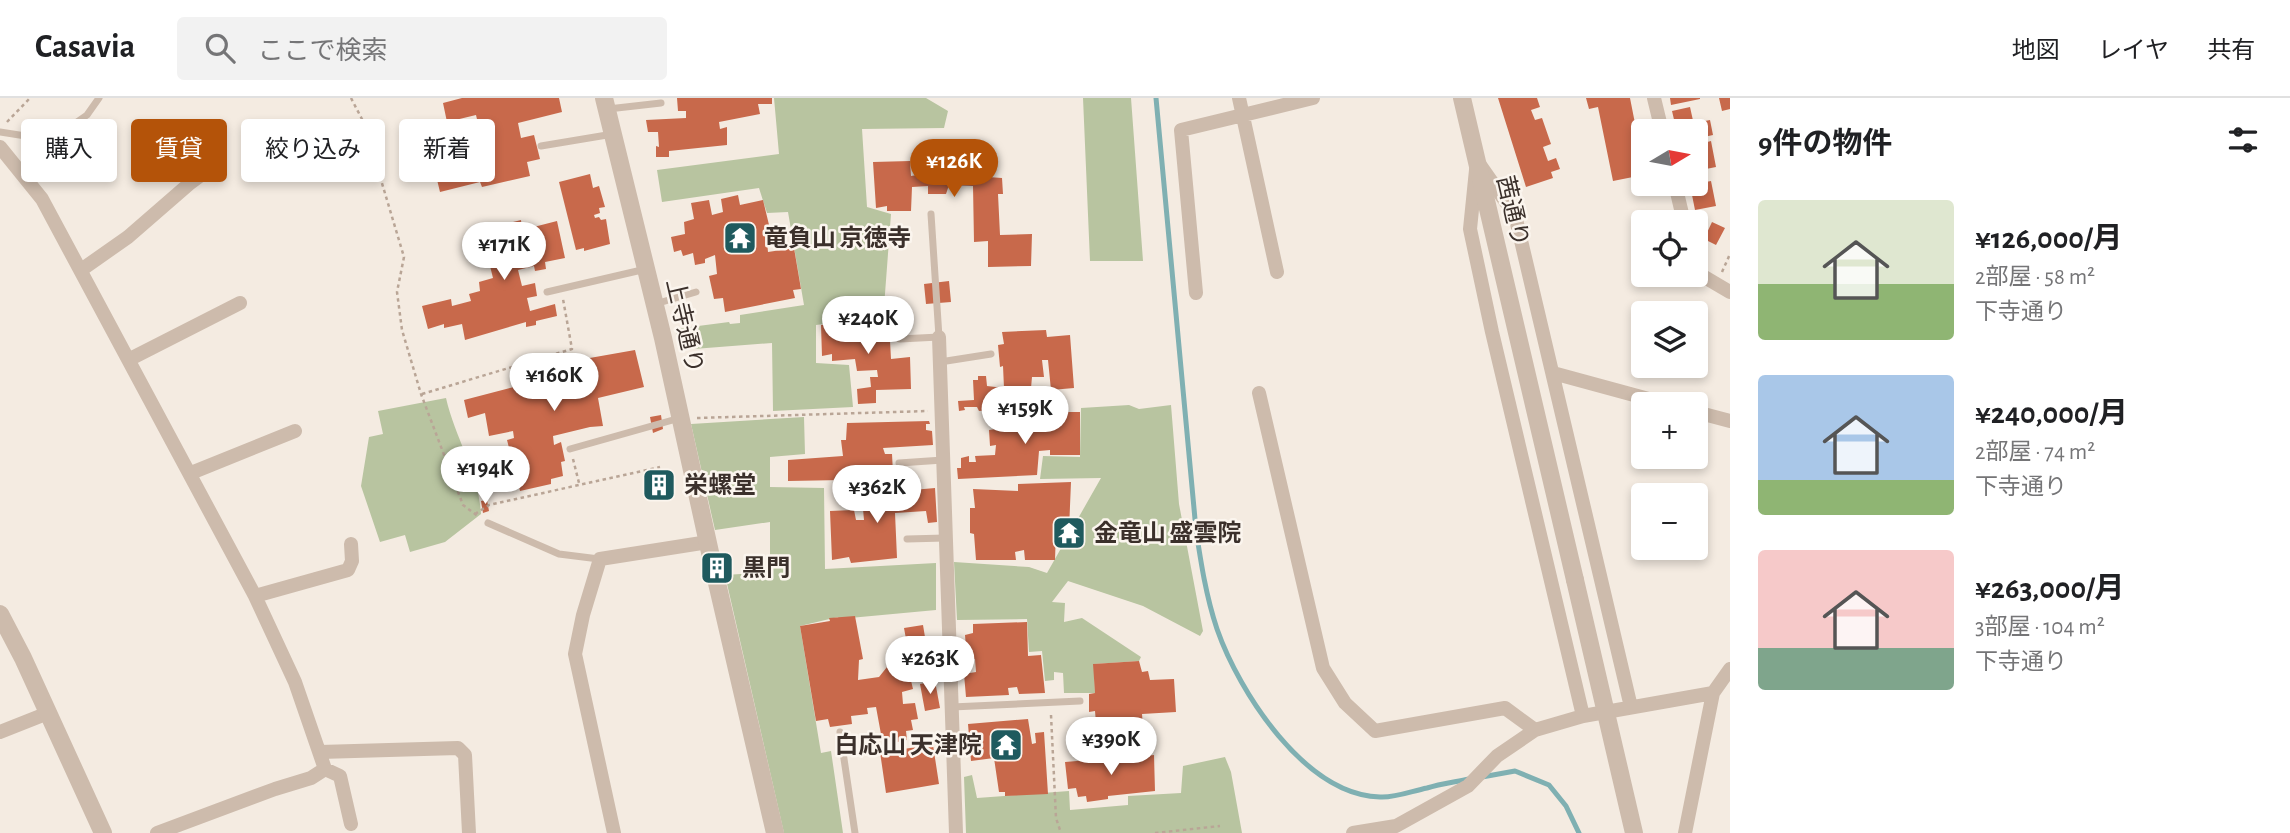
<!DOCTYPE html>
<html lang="ja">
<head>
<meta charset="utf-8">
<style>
	:root { --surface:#fff; --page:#f2f2f2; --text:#202124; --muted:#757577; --line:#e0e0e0; --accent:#b45309 }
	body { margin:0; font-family:"Alegreya Sans","Noto Sans JP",sans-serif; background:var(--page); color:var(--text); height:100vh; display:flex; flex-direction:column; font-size:26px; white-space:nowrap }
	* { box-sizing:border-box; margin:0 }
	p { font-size:23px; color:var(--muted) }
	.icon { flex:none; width:38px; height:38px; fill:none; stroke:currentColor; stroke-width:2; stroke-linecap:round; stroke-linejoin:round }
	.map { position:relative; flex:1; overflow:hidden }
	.drawer { display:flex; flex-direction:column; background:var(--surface); width:560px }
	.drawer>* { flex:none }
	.guide { position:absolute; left:21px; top:21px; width:665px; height:63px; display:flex; gap:14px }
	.needle { width:46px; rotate:80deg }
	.controls { position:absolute; left:1631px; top:21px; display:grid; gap:14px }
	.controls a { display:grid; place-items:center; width:77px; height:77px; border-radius:7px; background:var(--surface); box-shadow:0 4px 10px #0003; font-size:35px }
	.price { position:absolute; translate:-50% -60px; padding:0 16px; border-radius:24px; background:#fff; color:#222; font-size:23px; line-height:46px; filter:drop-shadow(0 2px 4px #0008) }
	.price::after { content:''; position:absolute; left:50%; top:42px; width:21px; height:16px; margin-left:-10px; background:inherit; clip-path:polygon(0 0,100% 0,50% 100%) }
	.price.current { background:var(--accent); color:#fff }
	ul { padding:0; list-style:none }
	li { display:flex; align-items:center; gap:21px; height:175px; padding:0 28px }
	li span { display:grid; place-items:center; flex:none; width:196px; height:140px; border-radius:7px; color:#555 }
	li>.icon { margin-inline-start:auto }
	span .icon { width:84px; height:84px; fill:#fffc; stroke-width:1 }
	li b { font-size:30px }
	h2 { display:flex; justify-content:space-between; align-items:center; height:84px; padding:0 28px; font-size:30px }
	.chip { padding:0 24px; border-radius:7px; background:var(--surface); box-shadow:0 4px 10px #0003; font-size:24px; line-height:63px }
	.chip.current { background:var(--accent); color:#fff }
	header { display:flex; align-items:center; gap:42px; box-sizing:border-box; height:98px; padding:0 35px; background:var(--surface); border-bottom:2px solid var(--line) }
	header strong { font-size:33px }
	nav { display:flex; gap:38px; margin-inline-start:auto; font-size:24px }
	.search { width:490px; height:63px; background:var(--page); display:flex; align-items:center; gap:18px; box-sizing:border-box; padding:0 24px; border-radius:7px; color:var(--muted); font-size:26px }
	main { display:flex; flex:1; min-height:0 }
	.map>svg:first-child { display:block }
	.green { fill:#b8c4a0 }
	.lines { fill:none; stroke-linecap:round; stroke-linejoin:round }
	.stream { stroke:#7fb0b2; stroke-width:5 }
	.building { fill:#c8694b }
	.path { stroke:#b9a596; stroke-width:2.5; stroke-dasharray:3.5 3.5; stroke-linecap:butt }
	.service { stroke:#cdbbac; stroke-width:7 }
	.minor { stroke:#cdbbac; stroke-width:14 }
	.tertiary { stroke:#cdbbac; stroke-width:18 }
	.tertiary-bridge { stroke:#cdbbac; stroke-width:18 }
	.labels { text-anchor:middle; stroke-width:5; stroke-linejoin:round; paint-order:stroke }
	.street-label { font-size:24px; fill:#3b302b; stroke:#fbf5ee }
	.poi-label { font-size:24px; font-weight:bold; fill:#3b302b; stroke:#fbf5ee; text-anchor:start }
</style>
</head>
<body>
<header>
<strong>Casavia</strong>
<div class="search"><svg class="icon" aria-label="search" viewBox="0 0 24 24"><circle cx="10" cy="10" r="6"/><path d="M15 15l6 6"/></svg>ここで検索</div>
<nav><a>地図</a><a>レイヤ</a><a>共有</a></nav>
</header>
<main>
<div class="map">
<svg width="1730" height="735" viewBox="0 0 1730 735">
	<rect width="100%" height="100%" fill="#f4ebe1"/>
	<!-- green -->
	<path class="green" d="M774,0H926L948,13L944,30L862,31L867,109L891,116L884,209L856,206V222L816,227V265L849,267L853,309L773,313L772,245L681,252L675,231L729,224L730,226L740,225V217L804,207L788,114L767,115L759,90L662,104L657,72L779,56Z
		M1083,0H1131L1143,163H1090Z
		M446,300C455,340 479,375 481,416L445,444L410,454L405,437L380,444L361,388L369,339L383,336L378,313Z
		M1129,307L1139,311L1171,307L1179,406L1203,533L1200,538L1143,508L1068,483L1052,504L1065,505L1064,524L1082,520L1141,559L1139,563L1094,566L1095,595H1064L1063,575L1054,574V582L1045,583L1042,553L1029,554L1027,521L957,522L954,464L1029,469L1047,475L1101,380L1040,381L1043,358L1080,359L1081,310Z
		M804,319L805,356L770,359V389L824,390L825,471L936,465V512L839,521L838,519L800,528L821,655L831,653L843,735H784L725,477L770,474V424L715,432L691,326Z
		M1225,659L1231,674L1242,735H966L964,679L972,677L977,700L1069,693L1070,712L1128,707V698L1181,695L1183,668Z"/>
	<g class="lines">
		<!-- stream -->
		<path class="stream" d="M1156,0L1196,432C1201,465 1206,498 1217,531C1239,594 1305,697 1380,699C1395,700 1412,693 1427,690C1440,686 1455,684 1469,681
			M1482,679L1515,673L1549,687L1566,708L1579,735"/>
	</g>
	<!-- building -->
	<path class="building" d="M462,0H559L562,14L518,25L521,40L534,37L540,61L527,64L530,78L482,89L480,84L440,94L431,57L472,47L469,36L480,34L476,17L447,24L443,5Z
		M677,0H772V6H758L760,16L719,24L720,31L727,29V47L669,53V59H656V48L659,49L658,34H648L646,22L686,20V13H678Z
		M1498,0H1537L1540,9L1531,12L1535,22L1542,20L1551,46L1543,49L1548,63L1556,60L1560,71L1551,74L1553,80L1526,89Z
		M1586,0H1630L1643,66V77L1613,83L1598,9L1589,11Z
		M1670,0H1700V1L1671,7Z
		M1719,0H1730V11L1722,13Z
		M1690,9L1694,27L1676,30L1672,13Z
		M1710,22L1713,37L1704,39L1700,24Z
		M1711,43L1716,69L1696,73V47Z
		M958,49L957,75H972L971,70H986L988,79L1002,80L1003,96H998L1000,137L1032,136L1031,168L988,169V143L974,144L973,88L949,87L946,96H928V88L912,89L911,113H887V108L876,110L873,64L910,63L911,78L917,77V51Z
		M590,76L593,90L599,88L605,109L599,110L600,115L594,117L595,120L599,119L601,122L606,121L610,146L584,153V150L576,152L559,84Z
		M1711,83L1716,108L1695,112L1690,87Z
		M738,97L740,107L763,102L770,131L775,130L777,142L767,144L768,154L794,150L801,191L793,192L795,200L725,214L723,200L714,201L709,178L717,176L715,157L705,161V165L695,167L693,155L683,158L681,152L674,154L671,139L685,136L684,124L694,121L691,105L709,102L712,117L723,114L721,101Z
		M521,122L522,132L557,123L565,160L545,164L546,171L535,173L534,168L518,172L522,188L535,185L537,198L527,200L530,213L555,206L557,218L536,223V227L526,229V224L465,242L462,226L444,230V226L428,231L422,208L451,201L452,208L471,203L469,196L480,193L479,184L493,180L481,132Z
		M1712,124L1725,130L1716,147L1704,141Z
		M949,183L951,204L926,206L924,186Z
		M889,224L891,261L910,259L911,291L876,292V305L858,306L857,291L871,289L870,279H878L877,272L857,273L855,261L832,263V256L822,258L821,227Z
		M1046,232L1047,239L1070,237L1074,290L1051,292L1048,262H1042L1044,279H1032L1031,290L1023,293L1022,307H1015L1016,312L1002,313L1001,307L992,308V312L979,313L977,309H964L965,312L959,313L958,303L974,302L973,282H978V278H986L987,288L1004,290L1003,268L1000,269L998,247L1004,246L1002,234Z
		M635,252L644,289L598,300L603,328L590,329L553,338L554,347L561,344L565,363L561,364L563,378L551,381V386L520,393L507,342L514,340L513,333L489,338L485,315L468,320L464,302L587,270L584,261Z
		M1047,314H1080V357H1050V352L1039,353L1037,377L958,381L957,370H961V360L969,358V364H976L975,358L995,357L996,347L990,348L989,332L996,331V323L1048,320Z
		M661,317L663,331L653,335L650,319Z
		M929,323L930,326H926V332L932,333L933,347L883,350L885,356H892L893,375L884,377V387L844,389L842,382L788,383V362L843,358L841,342H846L847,325Z
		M647 387a12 12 0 1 1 24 0a12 12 0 1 1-24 0Z
		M1071,384L1069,432H1056L1055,462H1025L1024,452L1015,454L1016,462H976L974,436L970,435V410H975L973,391L1018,393V386Z
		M935,390L937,424L928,425L926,413L895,415L897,460L851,465L849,459L832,462L830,413L854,412L856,422H864L863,411L868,410V396Z
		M487,402L489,413L483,415L481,403Z
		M855,518L863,561L859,562L858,582L879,579L899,554L908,552L904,530L923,527L929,563L907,566L913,591L902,594L903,606L915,605L918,621L911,622L913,632L906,633L907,642L883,647L876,609L867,610L868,616L851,618L852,626L830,629L828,621L816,623L800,528L830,523L829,520Z
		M1027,524L1028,558L1041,557L1045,595L1019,596L1017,589L1008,590L1009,597L966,599L964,576L976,574L975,561L967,563L965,537L973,535V526Z
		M1139,563L1142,574L1148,573L1150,582L1174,581L1176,614L1142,616L1144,641L1150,639V651L1141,652L1140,647L1088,651L1086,627L1096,625L1095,613L1089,614V596L1095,595L1093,566Z
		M935,583L940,610L925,613L920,586Z
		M1028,621L1032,646L1036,645L1035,635L1044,634L1048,696L1005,698V694H999L994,660L971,663L968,626Z
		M933,647L939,686L886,695L880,654Z
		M1110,653L1111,662L1154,657L1155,693L1108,698V701L1087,704L1086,698L1078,699L1076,690L1068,691L1065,664L1101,661L1100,655Z"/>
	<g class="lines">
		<!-- path -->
		<path class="path" d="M351,0L364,25L404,159L397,194L402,232L421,296L463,407L479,419
			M7,24L30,0
			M1722,174L1730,156
			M422,296L572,251L563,201
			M697,320L928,313
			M573,361L579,385
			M475,416L489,407L660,369
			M1051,617L1056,720L1061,735
			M1155,735L1220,728"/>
		<!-- service -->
		<path class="service" d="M608,11L661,5
			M0,34L51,42L87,17L99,0
			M541,48L613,36
			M547,194L646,171
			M655,206L696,194
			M900,241L939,239L931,116
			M940,264L991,256
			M570,351L680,320
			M899,365L943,362
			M488,425L559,456L599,461
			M907,441L945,440
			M952,609L1080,603
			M840,634L855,735"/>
		<!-- minor -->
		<path class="minor" d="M1239,0L1277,174
			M1654,0L1662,33
			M0,49L42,101L255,498L295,584L325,671L340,678L351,726
			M1480,67L1515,117L1631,609
			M1476,72L1470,131L1492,234L1583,618
			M1675,86L1684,124
			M81,172L128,139L189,86L216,66
			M1696,174L1730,194
			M1196,195L1181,32L1313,0
			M939,239L956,735
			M130,261L240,205
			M1553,275L1667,306
			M1259,295L1323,570L1345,605L1375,633L1505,610L1535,632
			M1696,314L1730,323
			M191,375L295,333
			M255,498L348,472L352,463L351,446
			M0,634L48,615
			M320,654L458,650L465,657L469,735
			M157,735L275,691L311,680L325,671
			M614,735L575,556L583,517L600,461L708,444
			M1353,735L1396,728L1468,688L1497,658L1535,632L1583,618L1713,595
			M1685,735L1713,595L1730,571"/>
		<!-- tertiary -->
		<path class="tertiary" d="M604,0L663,240L713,468
			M1462,0L1575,482
			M714,472L775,735
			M0,516L23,560L103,735"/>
		<!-- tertiary-bridge -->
		<path class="tertiary-bridge" d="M1575,482L1634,735"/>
	</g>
	<!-- icons -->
	<defs>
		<symbol id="temple-square" viewBox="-11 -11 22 22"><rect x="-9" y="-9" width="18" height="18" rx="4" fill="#1f5a5e" stroke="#fbf5ee"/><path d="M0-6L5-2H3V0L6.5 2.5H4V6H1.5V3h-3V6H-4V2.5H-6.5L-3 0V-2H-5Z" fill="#fff"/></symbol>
		<symbol id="building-square" viewBox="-11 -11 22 22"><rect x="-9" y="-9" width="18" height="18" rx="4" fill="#1f5a5e" stroke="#fbf5ee"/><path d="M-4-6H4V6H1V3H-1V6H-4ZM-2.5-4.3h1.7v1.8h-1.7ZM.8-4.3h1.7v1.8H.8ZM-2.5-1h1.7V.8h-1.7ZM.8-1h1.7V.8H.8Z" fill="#fff"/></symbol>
	</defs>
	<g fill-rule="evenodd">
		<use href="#temple-square" x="721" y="121" width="38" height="38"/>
		<use href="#building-square" x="640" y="368" width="38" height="38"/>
		<use href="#temple-square" x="1050" y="416" width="38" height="38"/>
		<use href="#building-square" x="698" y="451" width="38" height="38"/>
		<use href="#temple-square" x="987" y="628" width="38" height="38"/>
	</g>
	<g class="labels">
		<!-- street labels -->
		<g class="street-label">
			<text transform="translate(1513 113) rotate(77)" y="8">茜通り</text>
			<text transform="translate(685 228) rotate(77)" y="8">上寺通り</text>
		</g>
		<!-- poi labels -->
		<g class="poi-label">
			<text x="764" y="148">竜負山 京徳寺</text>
			<text x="684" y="395">栄螺堂</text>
			<text x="1094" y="443">金竜山 盛雲院</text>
			<text x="742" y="478">黒門</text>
			<text x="982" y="655" text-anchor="end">白応山 天津院</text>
		</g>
	</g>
</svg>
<div class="controls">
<a><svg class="needle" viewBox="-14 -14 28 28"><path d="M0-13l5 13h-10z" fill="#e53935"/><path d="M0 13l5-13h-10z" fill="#757577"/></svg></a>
<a><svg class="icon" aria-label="locate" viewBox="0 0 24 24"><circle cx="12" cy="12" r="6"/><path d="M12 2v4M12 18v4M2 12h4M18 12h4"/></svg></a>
<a><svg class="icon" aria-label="layers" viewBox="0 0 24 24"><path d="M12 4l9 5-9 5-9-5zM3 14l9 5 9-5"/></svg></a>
<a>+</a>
<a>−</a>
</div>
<b class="price current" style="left:954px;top:101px">¥126K</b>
<b class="price" style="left:504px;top:184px">¥171K</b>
<b class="price" style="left:868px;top:258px">¥240K</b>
<b class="price" style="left:554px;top:315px">¥160K</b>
<b class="price" style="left:1025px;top:348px">¥159K</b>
<b class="price" style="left:485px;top:408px">¥194K</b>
<b class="price" style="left:877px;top:427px">¥362K</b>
<b class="price" style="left:930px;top:598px">¥263K</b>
<b class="price" style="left:1111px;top:679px">¥390K</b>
<div class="guide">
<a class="chip">購入</a>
<a class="chip current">賃貸</a>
<a class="chip">絞り込み</a>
<a class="chip">新着</a>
</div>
</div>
<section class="drawer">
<h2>9件の物件<svg class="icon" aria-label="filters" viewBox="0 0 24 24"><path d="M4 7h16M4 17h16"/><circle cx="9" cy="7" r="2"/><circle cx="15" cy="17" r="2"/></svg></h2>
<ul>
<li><span style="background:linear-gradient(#dfe7d0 60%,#8fb573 0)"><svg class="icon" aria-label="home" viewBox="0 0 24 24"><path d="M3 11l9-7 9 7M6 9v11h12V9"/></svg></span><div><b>¥126,000/月</b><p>2部屋 · 58 m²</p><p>下寺通り</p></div></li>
<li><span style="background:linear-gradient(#a9c7e8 75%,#8fb573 0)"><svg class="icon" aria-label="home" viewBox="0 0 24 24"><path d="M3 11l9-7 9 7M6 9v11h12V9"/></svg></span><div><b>¥240,000/月</b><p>2部屋 · 74 m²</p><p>下寺通り</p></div></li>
<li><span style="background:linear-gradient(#f6c9c9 70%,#7fa58c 0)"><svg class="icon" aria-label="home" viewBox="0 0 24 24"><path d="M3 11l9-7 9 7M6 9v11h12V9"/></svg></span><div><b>¥263,000/月</b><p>3部屋 · 104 m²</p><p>下寺通り</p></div></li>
</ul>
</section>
</main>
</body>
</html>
